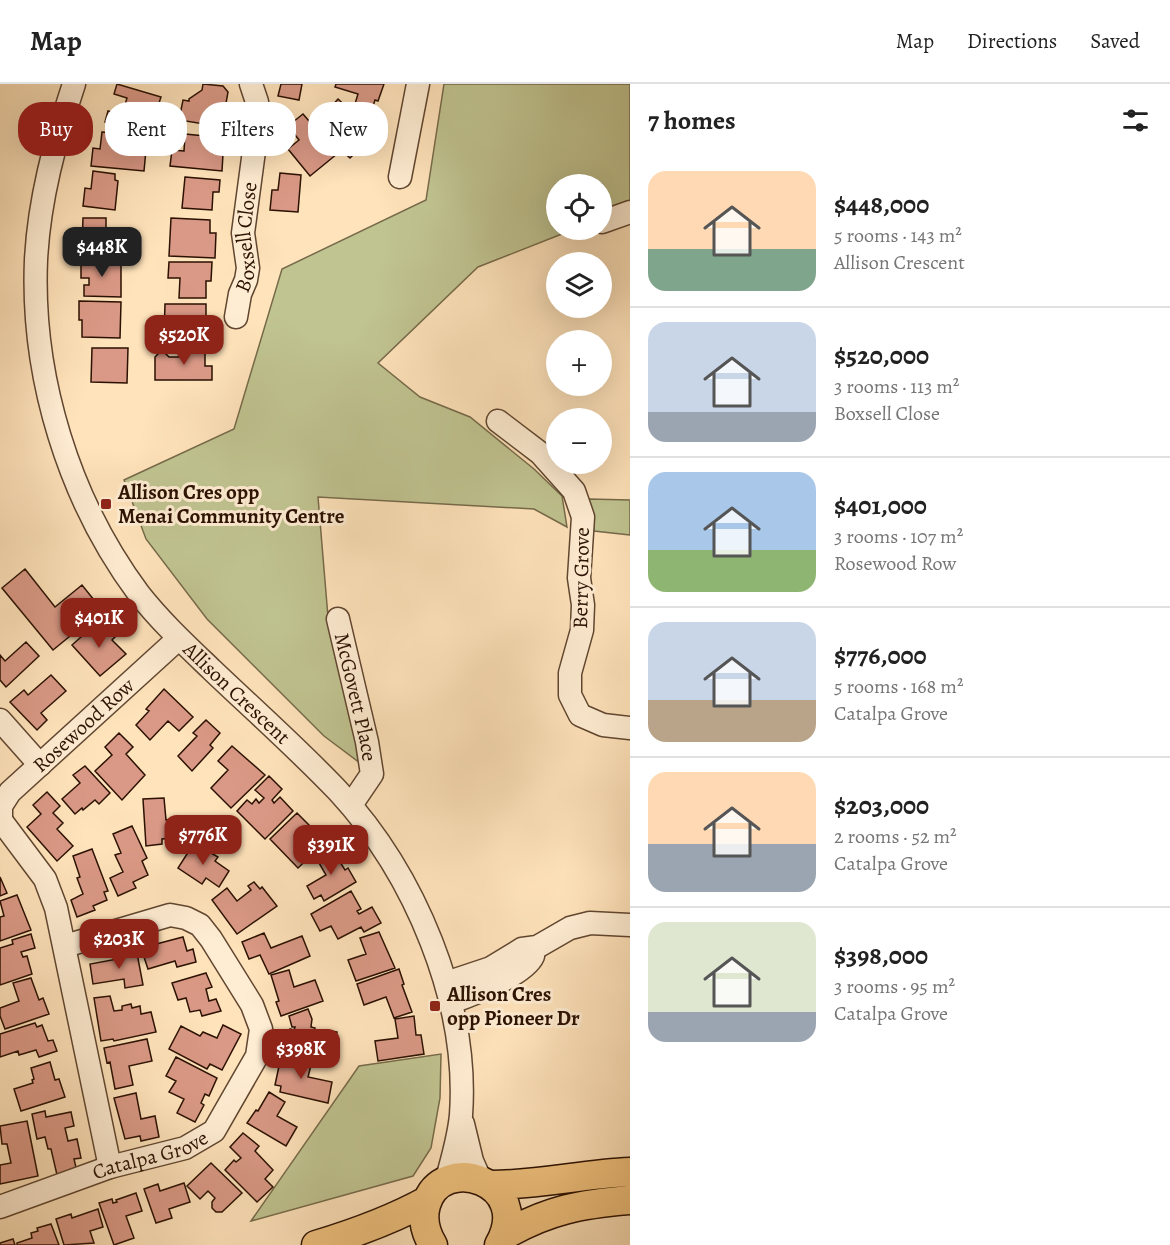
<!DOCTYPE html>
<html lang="en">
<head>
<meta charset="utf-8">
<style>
	:root { --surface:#fff; --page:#f2f2f2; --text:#222; --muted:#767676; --line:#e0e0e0; --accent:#8f2418 }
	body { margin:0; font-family:Alegreya,serif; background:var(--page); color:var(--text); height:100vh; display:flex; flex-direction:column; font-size:22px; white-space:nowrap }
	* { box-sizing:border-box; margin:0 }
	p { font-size:20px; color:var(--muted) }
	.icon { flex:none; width:33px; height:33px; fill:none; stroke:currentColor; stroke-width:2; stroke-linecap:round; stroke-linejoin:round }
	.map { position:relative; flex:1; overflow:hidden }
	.drawer { display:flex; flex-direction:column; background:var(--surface); width:540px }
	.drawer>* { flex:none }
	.hud { position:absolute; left:18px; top:18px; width:522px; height:54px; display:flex; gap:12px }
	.controls { position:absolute; left:546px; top:90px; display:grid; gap:12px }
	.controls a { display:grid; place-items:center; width:66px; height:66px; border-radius:50%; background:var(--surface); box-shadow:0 6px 24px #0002; font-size:30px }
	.price { position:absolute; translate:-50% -51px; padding:0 14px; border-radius:12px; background:var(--accent); color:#fff; font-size:20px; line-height:39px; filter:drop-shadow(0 2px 3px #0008) }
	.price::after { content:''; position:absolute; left:50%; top:36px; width:18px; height:14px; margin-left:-9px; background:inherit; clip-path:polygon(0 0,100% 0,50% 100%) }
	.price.active { background:#222; color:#fff }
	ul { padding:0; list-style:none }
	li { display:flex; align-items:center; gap:18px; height:150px; padding:0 18px }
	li+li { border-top:2px solid var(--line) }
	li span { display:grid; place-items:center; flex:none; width:168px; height:120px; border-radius:18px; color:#555 }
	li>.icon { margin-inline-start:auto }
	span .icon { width:72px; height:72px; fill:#fffc; stroke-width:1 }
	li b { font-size:26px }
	h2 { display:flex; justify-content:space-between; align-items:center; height:72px; padding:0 18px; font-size:26px }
	.chip { padding:0 21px; border-radius:24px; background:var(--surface); box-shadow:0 6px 24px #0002; font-size:21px; line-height:54px }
	.chip.active { background:var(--accent); color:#fff }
	header { display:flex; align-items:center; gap:36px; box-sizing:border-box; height:84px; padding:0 30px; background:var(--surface); border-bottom:2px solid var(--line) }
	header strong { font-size:28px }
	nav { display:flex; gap:33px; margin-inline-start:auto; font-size:21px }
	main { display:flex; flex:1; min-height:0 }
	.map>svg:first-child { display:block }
	.green { fill:#c0c491; stroke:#766a4a; stroke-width:1.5 }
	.building { fill:#da9986; stroke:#2b1102; stroke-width:1.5 }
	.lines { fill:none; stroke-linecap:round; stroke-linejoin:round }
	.minor-casing { stroke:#604630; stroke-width:25 }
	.major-casing { stroke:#2b1102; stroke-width:31 }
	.minor { stroke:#ffedd3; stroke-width:22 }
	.major { stroke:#f0c27e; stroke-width:28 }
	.poi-dot { fill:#8f2418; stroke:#ffedd3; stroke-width:2 }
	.labels { text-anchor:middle; stroke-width:6; stroke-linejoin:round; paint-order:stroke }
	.street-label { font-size:21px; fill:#2b1102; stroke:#ffedd3 }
	.poi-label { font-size:21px; font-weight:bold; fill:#2b1102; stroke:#ffedd3; text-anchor:start }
</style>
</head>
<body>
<header>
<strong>Map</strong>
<nav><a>Map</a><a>Directions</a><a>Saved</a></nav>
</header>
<main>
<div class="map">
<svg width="630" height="1161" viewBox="0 0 630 1161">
	<rect width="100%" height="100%" fill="#ffe3bb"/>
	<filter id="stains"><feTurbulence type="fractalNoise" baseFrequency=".00333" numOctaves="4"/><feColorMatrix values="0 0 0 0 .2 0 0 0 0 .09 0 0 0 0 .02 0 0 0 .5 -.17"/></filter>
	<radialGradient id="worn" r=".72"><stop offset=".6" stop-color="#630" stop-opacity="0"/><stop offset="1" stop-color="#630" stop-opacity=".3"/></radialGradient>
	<!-- green -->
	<path class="green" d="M444,0H630V122L602,134V100H556V146H572L478,183L378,279L420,313L470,333L534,385L562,412L567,443L534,425L318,413L329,545L364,682L324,652L207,535L146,455L124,396L234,345L282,185L426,116Z
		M589,415L630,416V451L594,447Z
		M441,970L440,1014L431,1064L413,1092L251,1137L359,982Z"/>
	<!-- building -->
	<path class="building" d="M117,0L161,13L157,25L148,22L144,37L153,40L149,52L105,38L108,27L122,31L127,14L114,10Z
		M203,0L223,2L228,8L226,19L233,20L229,44L179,36L183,16L189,17V15L202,6Z
		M281,0H302L299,16L278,12Z
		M336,0H384L378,17L375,16L371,29L354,23L358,10L335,3Z
		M338,15L365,40L352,56L360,64L350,74L339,64L340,62L321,44L327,38L322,33Z
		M303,30L337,70L310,92L288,65L299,56L288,42Z
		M102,48L119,50L118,63L146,66L144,87L91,82L93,64L100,65Z
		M185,50L215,53L213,69L223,70L222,87L170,82L172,66L184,67Z
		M93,87L115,90V96L118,97L115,126L83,122L85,104L91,105Z
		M280,89L301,91L298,128L270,126L272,106H278Z
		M185,93L220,96L219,108H213L212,126L182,124Z
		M83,134H106V164H103V171L79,170V164H82Z
		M171,134L210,136V149H216L215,174L169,172Z
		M81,176L121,177V213L84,212V201H89V194H81Z
		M169,178H212L211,197H206V214H179L180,194H168Z
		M79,217L121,218L120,254L82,253V236H79Z
		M165,220H206V239H202V244H198V253H164Z
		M187,262H205V282H212V296H155V273L159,269H165L169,273H180V266H187Z
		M92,264H128L127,299L91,298Z
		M25,485L55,523L82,501L102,526L53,566L2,504Z
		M104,539L116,552L112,556L126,570L100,592L72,561L90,545L93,548Z
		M26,558L39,572L6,603L0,596V571L5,577Z
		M51,591L66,607L41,629L47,636L37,646L10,618L24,606L28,611Z
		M164,605L193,633L179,647L168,637L150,656L136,641L149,627L146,625Z
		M206,636L220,649L210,661L213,664L192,687L178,672L197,652L193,649Z
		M119,649L133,663L126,670L145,691L122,716L95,687L112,671L105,663Z
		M232,662L265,691L231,724L211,704L228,686L218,677Z
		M85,682L110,709L99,720L95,716L83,726L82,724L75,730L62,715L80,699L73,691Z
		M269,692L282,705L272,716L274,719L280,713L293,727L265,755L237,727L247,716L252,720L256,715L259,719L264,714L255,706Z
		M47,708L60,722L53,729L63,739L57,745L73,762L57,777L27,743L41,730L33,721Z
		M164,714L166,736L188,734L189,753L162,755V760L146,762L143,715Z
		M297,729L312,744L315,742L327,756L298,784L270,755Z
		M132,742L147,774L142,777L148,791L133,798L136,804L118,812L110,794L123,788L115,771L121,769L113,750Z
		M194,759L218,773L215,777L229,787L219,803L206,794L202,800L178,784Z
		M330,762L345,786L348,784L356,798L324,817L321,811L314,815L307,802L326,791L315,772Z
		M92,765L108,807L104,808L107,816L93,822L95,826L77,833L71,816L83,810L77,794L80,793L73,772Z
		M0,793L7,809L0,812Z
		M254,798L260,805L262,803L277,822L237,850L212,816L227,804L237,817L251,806L248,802Z
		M351,807L361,825L357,827L359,830L372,823L381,839L364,848L361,843L338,855L331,842L320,847L311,830Z
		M17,811L31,846L0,857V833L4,832L0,817Z
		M379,848L395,884L356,897L348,876L366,870L360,854Z
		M264,849L271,864L302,852L310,872L269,890L260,871L249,875L242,858Z
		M31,850L35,864L21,868L23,873L27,872L32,890L0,901V864L13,860L12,856Z
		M183,853L187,867L193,865L196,878L177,883L175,877L148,885L141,864Z
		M136,864L143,901L125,904L124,895L93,900L90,880L123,874L121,867Z
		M399,885L404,900L402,901L412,928L394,934L386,913L364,921L357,900Z
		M289,886L294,903L315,896L323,917L281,932L276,918L279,917L271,891Z
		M206,889L212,903L206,905L209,917L216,915L221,927L202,932L200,926L190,928L186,914L178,916L172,899Z
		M31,894L39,916L43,914L49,930L5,945L0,932V924L19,917L13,899Z
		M110,912L114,927L122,926V922L131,920L132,924L140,922L141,930L151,928L156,948L114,957L113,955L101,957L94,914Z
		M308,925L312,935L311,943L315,944L314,950L325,953L326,946L337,948L331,976L286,966L290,945L294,946L295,943H292L289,932Z
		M414,932L416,951H421L424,970L378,977L375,957L398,954L395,935Z
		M35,939L37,943L42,941L48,957L53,956L57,967L39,973L36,966L19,971L18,967L0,973V950Z
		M223,941L241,950L222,986L210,980L207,985L169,965L181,942L200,952L203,948L217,954Z
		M147,955L152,977L129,982L133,1001L115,1005L110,978L107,979L104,964Z
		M282,968L300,972L298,978L311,981L308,993L332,998L328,1019L280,1008L281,1002L275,1001Z
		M176,973L217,994L209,1012L205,1010L201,1019L204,1021L195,1038L177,1029L184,1015L169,1008L176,997L166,992Z
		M50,978L55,996L59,995L65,1013L21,1027L14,1005L33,999L32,996L34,995L31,984Z
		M269,1008L285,1018L277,1032L297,1043L286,1062L247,1039L256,1026L258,1027Z
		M136,1009L141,1035L155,1032L159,1053L141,1057L140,1052L125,1055L114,1014Z
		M45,1027L46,1033L71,1028L74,1042L65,1044L68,1057L77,1055L81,1074L74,1075L77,1088L57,1091L51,1065H48L45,1053L37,1055L32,1030Z
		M27,1037L38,1092L0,1100V1081L11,1079L7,1060H2L0,1042Z
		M243,1049L259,1062L255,1067L273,1086L265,1095L273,1103L257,1118L225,1086L234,1076L236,1078L241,1074L230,1063Z
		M211,1079L242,1109L222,1128H216L212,1124V1118L215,1114L208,1107L200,1115L187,1102Z
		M184,1099L190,1118L169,1125L172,1134L156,1139L144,1105L158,1100L160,1107Z
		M136,1109L142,1127L126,1132L134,1154L114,1161L99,1119L112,1115L113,1119L117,1118L116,1116Z
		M98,1125L103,1143L90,1147L94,1159L64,1161L56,1135L71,1130L72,1134Z
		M51,1140L59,1161H17V1159L32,1154L31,1149L38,1147L37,1144Z
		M13,1155L15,1161H0V1159Z"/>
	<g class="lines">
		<defs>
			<g id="minor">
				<path id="s1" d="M74,0C55,57 39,116 36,176C31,293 69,416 139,510C161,538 187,562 212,586C254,626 298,665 338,707C415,790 469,918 461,1031C459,1053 452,1077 446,1098"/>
				<path d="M400,93L418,0"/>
				<path d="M602,138L630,128"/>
				<path id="s2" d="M236,233L240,210L246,196L248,184L243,149L258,37L257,18L251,0"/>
				<path d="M498,337L540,369L574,407L583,433L579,494L583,521L582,546L570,589V611L580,631L603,641L630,644"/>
				<path id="s3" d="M338,535L367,658L372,690L351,721"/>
				<path d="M0,636L40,681"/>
				<path d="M0,735L45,795L56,824L110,1083"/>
				<path id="s4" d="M1,735V722L10,708L178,555"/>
				<path d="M446,899L491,884L522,865L537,863L570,844L590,839L630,841"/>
				<path d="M452,918C471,911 525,891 533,872"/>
				<path d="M463,1040L472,1077L480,1095"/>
				<path id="s5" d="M0,1123L110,1083L185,1064L214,1047L257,972L261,945L252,921L211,855L200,841L186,834L170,831L65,862"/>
			</g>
			<path id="major" d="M491,1101C538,1101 583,1090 630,1088
				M505,1151C548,1126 581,1120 630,1116
				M316,1161C356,1149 392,1136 428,1116
				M433,1161C425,1148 422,1135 426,1121C441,1067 535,1098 499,1161"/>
		</defs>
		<!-- minor casing -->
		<use href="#minor" class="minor-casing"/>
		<!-- major casing -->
		<use href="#major" class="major-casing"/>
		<!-- minor -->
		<use href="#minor" class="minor"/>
		<!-- major -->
		<use href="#major" class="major"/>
	</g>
	<!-- markers -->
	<g class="poi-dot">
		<rect x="100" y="414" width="12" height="12" rx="3"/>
		<rect x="429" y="916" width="12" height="12" rx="3"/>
	</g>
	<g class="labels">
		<!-- street labels -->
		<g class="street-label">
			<text dy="7" stroke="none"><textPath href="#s2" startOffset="82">Boxsell Close</textPath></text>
			<text transform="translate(581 494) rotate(-89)" y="7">Berry Grove</text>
			<text dy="7" stroke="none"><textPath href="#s1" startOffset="676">Allison Crescent</textPath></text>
			<text dy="7" stroke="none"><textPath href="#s3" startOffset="80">McGovett Place</textPath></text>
			<text dy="7" stroke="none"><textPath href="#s4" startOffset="129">Rosewood Row</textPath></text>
			<text dy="7" stroke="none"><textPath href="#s5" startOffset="159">Catalpa Grove</textPath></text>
		</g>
		<!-- poi labels -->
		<g class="poi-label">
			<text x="118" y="415">Allison Cres opp<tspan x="118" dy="24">Menai Community Centre</tspan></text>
			<text x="447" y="917">Allison Cres<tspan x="447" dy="24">opp Pioneer Dr</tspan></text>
		</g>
	</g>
	<rect width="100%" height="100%" filter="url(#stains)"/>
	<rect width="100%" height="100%" fill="url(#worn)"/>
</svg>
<div class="controls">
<a><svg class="icon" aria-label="locate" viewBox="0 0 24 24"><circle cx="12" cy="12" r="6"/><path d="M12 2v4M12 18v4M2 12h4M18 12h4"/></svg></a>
<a><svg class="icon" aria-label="layers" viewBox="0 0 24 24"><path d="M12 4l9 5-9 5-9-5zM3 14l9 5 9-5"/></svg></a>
<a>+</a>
<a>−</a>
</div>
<b class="price active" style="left:102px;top:194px">$448K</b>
<b class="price" style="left:184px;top:282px">$520K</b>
<b class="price" style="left:99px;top:565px">$401K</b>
<b class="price" style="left:203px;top:782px">$776K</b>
<b class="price" style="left:331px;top:792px">$391K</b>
<b class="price" style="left:119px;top:886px">$203K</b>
<b class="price" style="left:301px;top:996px">$398K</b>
<div class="hud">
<a class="chip active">Buy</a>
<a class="chip">Rent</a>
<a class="chip">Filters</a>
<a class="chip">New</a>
</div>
</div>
<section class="drawer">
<h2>7 homes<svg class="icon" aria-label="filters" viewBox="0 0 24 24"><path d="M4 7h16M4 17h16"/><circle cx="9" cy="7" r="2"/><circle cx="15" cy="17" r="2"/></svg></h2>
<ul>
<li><span style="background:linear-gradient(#ffd9b3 65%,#7fa58c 0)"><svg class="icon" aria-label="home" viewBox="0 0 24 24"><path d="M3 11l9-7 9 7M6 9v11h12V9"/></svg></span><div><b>$448,000</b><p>5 rooms · 143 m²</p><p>Allison Crescent</p></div></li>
<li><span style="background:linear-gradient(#c9d6e8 75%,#9aa5b1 0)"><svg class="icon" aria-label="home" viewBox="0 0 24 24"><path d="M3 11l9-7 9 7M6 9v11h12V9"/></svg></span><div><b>$520,000</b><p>3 rooms · 113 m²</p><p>Boxsell Close</p></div></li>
<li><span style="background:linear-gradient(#a9c7e8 65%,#8fb573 0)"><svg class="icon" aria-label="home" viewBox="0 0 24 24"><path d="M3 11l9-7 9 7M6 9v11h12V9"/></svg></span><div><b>$401,000</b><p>3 rooms · 107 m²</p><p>Rosewood Row</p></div></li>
<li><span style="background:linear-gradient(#c9d6e8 65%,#b9a48a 0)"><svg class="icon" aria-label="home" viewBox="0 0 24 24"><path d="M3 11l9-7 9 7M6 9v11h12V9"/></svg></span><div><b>$776,000</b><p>5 rooms · 168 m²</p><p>Catalpa Grove</p></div></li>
<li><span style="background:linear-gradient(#ffd9b3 60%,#9aa5b1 0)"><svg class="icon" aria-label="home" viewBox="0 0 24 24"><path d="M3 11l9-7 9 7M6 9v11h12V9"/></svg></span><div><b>$203,000</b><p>2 rooms · 52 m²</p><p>Catalpa Grove</p></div></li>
<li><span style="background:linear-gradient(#dfe7d0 75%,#9aa5b1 0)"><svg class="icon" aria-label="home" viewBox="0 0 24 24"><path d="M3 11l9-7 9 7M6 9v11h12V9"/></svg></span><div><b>$398,000</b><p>3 rooms · 95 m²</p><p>Catalpa Grove</p></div></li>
</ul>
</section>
</main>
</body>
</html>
